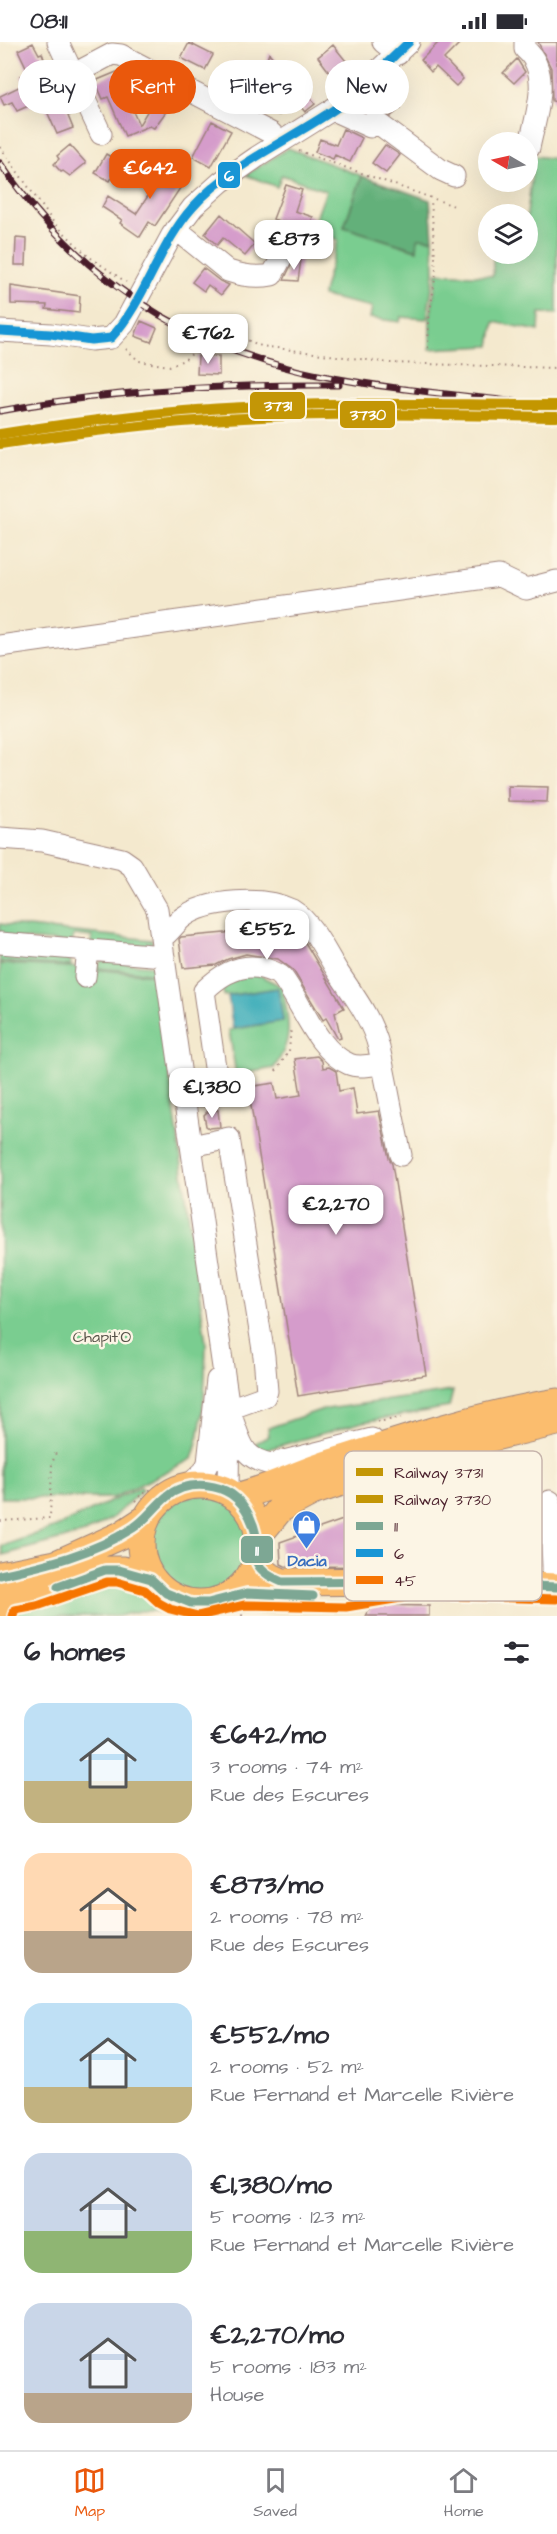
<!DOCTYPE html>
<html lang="en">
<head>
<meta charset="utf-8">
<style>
	:root { --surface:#fff; --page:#f2f2f3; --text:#2b2b33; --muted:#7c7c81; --line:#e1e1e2; --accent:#ea580c }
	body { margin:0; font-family:"Architects Daughter",sans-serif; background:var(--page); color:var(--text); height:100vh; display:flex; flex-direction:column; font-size:22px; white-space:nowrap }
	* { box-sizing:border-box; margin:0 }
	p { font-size:20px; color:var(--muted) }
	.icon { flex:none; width:33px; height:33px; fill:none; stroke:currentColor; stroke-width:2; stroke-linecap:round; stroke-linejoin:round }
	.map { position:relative; height:1574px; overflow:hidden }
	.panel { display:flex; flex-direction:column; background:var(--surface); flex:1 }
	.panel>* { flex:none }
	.hud { position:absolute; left:18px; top:18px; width:522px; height:54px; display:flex; gap:12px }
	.needle { width:39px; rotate:279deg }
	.tools { position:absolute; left:478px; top:90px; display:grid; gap:12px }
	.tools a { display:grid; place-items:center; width:60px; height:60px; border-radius:50%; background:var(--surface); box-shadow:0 6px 24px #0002; font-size:30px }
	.price { position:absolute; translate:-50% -51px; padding:0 14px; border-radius:12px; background:#fff; color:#222; font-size:20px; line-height:39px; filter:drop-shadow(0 2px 3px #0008) }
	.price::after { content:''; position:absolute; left:50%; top:36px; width:18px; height:14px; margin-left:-9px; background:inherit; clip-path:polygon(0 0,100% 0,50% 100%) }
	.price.selected { background:var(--accent); color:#fff }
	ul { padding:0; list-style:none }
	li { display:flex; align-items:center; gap:18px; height:150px; padding:0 24px }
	li span { display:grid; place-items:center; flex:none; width:168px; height:120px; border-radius:18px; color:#555 }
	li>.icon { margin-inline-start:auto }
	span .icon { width:72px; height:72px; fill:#fffc; stroke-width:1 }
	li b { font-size:26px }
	h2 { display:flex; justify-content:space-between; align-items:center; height:72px; padding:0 24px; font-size:26px }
	.chip { padding:0 21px; border-radius:27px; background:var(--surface); box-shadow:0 6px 24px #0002; font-size:21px; line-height:54px }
	.chip.selected { background:var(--accent); color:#fff }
	.status { display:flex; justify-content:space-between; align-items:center; height:42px; padding:0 30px; background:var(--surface); direction:ltr }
	.status svg { height:16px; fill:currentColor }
	.tabs { display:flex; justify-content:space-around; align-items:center; height:84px; border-top:2px solid var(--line); background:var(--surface); font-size:16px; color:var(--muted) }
	.tabs a { display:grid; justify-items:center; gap:3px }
	.tabs .selected { color:var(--accent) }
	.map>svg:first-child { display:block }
	.green { fill:#7acd90; stroke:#62765e; stroke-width:1.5 }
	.forest { fill:#63b07a; stroke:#566852; stroke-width:1.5 }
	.water { fill:#3eadba; stroke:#446672; stroke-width:1.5 }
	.building { fill:#d59ccb }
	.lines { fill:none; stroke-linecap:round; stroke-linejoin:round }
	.minor-casing { stroke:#9f847c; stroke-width:23 }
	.major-casing { stroke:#9f847c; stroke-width:29 }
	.highway-casing { stroke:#9f847c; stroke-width:32 }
	.path { stroke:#9f847c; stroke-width:2; stroke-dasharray:1.5 4.5; stroke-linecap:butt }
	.minor { stroke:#fff; stroke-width:21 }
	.major { stroke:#fbbd6e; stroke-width:27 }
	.highway { stroke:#fbbd6e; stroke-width:30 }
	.rail-casing { stroke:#4a1f2b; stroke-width:7 }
	.rail { stroke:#fcf5e5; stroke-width:4.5; stroke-dasharray:14; stroke-linecap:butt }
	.bus-1-casing { stroke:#fcf5e5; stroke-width:14 }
	.bus-2-casing { stroke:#fcf5e5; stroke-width:14 }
	.bus-3-casing { stroke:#fcf5e5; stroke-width:14 }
	.bus-1 { stroke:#7da794; stroke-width:9 }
	.bus-2 { stroke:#1895d5; stroke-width:9 }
	.bus-3 { stroke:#f67402; stroke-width:9 }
	.rail-1-casing { stroke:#fcf5e5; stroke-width:15 }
	.rail-2-casing { stroke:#fcf5e5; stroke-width:15 }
	.rail-1 { stroke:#c39606; stroke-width:10 }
	.rail-2 { stroke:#c39606; stroke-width:10 }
	.labels { text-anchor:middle; stroke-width:5; stroke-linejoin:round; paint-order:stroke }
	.park-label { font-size:16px; fill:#585349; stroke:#fcf5e5 }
	.shop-label { font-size:16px; font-weight:bold; fill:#366cbe; stroke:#fcf5e5 }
	.key { fill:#fcf5e5; stroke:#c7b5ad; stroke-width:1.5 }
	.key-label { font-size:16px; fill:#4a1f2b }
	.line-badge { stroke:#fcf5e5; stroke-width:2 }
	.badge-label { font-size:16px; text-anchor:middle; font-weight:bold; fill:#fff }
</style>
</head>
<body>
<div class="status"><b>08:11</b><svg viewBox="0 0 49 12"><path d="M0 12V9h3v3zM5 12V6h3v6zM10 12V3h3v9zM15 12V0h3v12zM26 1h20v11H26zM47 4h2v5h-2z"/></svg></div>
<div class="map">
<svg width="557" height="1574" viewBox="0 0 557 1574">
	<rect width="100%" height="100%" fill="#fcf5e5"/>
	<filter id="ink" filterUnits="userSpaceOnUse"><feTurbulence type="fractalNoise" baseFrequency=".0167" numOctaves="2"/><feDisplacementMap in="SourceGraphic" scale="12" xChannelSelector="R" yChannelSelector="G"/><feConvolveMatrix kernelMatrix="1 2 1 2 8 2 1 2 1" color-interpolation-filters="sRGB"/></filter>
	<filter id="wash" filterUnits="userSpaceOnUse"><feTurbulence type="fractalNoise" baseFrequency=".008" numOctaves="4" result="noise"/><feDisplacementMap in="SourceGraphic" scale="24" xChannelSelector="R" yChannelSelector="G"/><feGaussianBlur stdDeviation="1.35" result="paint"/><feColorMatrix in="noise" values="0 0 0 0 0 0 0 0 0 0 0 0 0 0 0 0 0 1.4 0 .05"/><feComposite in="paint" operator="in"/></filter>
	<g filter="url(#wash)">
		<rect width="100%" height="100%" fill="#f4e9ce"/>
		<!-- green -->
		<path class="green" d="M288,106L362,134L344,185L416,208L418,196L433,197L434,231L427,277L401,275L400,280L370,276L372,265L322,254L338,198L312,187L326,149L282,133L277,145L246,133Z
			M534,114L557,117V272L540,271L539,289L494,280L490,304L430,307V277L437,231L493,234V214L528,212L527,172Z
			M0,882L152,898L153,904L91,902L92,895L74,893L72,901L0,895Z
			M0,909L70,915L71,924L0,920Z
			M101,919L153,924L157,926L158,932L97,926Z
			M0,922L71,925L156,933L206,1301C205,1339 205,1380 192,1417L113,1456H1Z
			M251,929L283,945C288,980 295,995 274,1026L236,1033L229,988L283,979L278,946L224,954L223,948L217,947Z
			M453,1349L449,1365L363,1380L264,1408L258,1407L254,1402L269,1394L268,1386L320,1368Z
			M141,1445L142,1448L111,1477L85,1491L3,1513L2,1504L56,1485Z
			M151 1502a49 49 0 1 1 98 0a49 49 0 1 1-98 0Z
			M111,1541C134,1541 153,1561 172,1574L155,1569H140L118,1574H14L22,1567L53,1560Z"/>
		<!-- forest -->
		<path class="forest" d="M362,134L430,158L433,197L418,196L417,208L344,185Z"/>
		<!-- water -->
		<path class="water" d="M278,946L283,979L233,987L228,954Z"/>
		<g id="blocks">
			<!-- building -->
			<path class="building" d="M439,0H461L444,17L463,37L456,44L436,25L431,30L421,18Z
				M538,0H557V60L552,59L551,26Z
				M33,1L39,12L42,11L56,51L62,62L64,61L70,73L68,74L73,86L57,92L42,58L17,69L12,60L4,63L0,54L25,42L21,34L29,31L18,8Z
				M189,1L213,13L205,28L181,16Z
				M333,3L346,19L330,31L318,15Z
				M269,11L288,33L298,26L313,45L306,50L315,62L305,70L265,23Z
				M517,17L525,30L514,41L503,31Z
				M233,20L247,30L232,50L218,40Z
				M119,29L129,53L126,54L139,83L160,48L176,56L154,86L149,84L125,94L108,55L103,57L95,39Z
				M259,39L285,56L279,73L250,64Z
				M389,52L401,66L390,75L372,66Z
				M212,79L231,89L211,125L193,115Z
				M343,87L362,96L350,120L335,113L333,117L315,110L320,97L336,103Z
				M70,103L86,121L70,134L63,129L61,130L54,122L59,117L57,114Z
				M385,103L400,113L386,131L372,121Z
				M106,112L121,121L110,139L95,131Z
				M175,123L190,131L155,184L149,180L140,195L120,181L122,178L102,165L108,154L136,172L152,148L148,146L143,135L149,126L167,136Z
				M286,143L302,148L295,169L313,175L307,190L273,177Z
				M221,172L255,202L245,214L223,196L217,203L205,192Z
				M16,196L27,197L26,223H15Z
				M294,217L301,218L298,239L284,238Z
				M203,226L220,239L229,243L221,253L208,243L204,249L192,240Z
				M11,244L80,254L79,271L46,267L47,263L11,262Z
				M141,279L157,286L151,300L135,294Z
				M198,314H219V333L197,332Z
				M508,744L548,745L547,760L508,759Z
				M292,885L306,902L344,966L335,971L341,996L338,997L326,976L323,978L293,928L278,917L246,912L228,917L216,923L183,926L179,897L181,895Z
				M317,1014L322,1019L323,1026L329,1025L336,1029L339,1049L353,1046L357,1072L379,1069L389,1116L392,1122L426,1333L298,1354L248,1045L274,1041L277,1057L301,1053L295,1017Z
				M218,1068L220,1085L209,1086L206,1084L204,1073L207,1070Z
				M360,1472L370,1502L422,1501L421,1490L433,1488L431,1506H452L453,1525L285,1524L281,1522L280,1500Z
				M372,1563L429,1564V1574H366Z"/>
		</g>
	</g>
	<g filter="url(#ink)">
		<use href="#blocks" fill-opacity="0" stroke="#9f847c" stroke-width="1.5"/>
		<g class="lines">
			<defs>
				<path id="minor" d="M58,0L101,92
					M383,0L398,12
					M525,0V7C553,31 535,75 529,106
					M74,32L112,12L121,13L271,91L280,100
					M334,66L339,71L370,85L373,79L379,82L441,128L454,134
					M176,187L228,229C243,234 257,236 272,233L282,215
					M0,289L51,292L91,298L111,296L124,282L172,193L193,165L221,140L257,115L343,61L409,0
					M0,604L499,534L526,547L557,539
					M0,796L42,799L122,817L132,824L157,867L229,1367L228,1450
					M163,895C170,890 175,882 182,876C207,857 264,854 292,868C312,880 326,911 338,930C354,954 372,977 379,1006C387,1041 393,1078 401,1113
					M0,901L164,914
					M85,935L88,909
					M185,1056L211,1052L218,1046L204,949C221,932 241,920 265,927C271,929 278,931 282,935C302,961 317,1009 349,1022C358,1026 371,1023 381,1022
					M192,1104L229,1096L264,1314L267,1349L265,1354L229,1367
					M233,1379C242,1403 243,1417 272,1422L372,1397
					M187,1445L204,1429L208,1421L217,1338
					M550,1459L554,1545"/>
				<path id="major" d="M141 1502a59 59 0 1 1 118 0a59 59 0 1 1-118 0Z
					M235,1455C266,1448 292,1434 322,1424C399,1399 477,1373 557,1360
					M258,1494L280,1467L312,1450L435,1409L557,1380
					M256,1520L267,1533L282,1540L401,1539L557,1545
					M0,1533L56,1522L121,1493L147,1476
					M0,1557L33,1553L105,1528H123L151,1537"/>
				<path id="highway" d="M0,1574L6,1557"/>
			</defs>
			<!-- minor casing -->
			<use href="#minor" class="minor-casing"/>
			<!-- major casing -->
			<use href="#major" class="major-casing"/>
			<!-- highway casing -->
			<use href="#highway" class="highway-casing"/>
			<!-- path -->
			<path class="path" d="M0,105L54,181L88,214L126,240
				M299,109L457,165
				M428,306L429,277L436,230L431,158
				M126,307L139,319L169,324L184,318L217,293H236L261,304L390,321L557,326
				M276,1029L289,1009L291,985
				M377,1380L401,1376
				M135,1459L142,1452L171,1437
				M0,1479L50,1476L52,1422L56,1410
				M242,1574L243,1561L253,1556"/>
			<!-- minor -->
			<use href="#minor" class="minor"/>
			<!-- major -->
			<use href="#major" class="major"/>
			<!-- highway -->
			<use href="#highway" class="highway"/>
			<defs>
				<path id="rail" d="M0,121C76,233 180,303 313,332C389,348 470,354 548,363
					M0,369C112,348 225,342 339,343"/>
			</defs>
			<!-- rail casing -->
			<use href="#rail" class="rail-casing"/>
			<!-- rail -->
			<use href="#rail" class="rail"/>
			<defs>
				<path id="bus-1" d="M0,1533C46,1523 92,1512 133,1486C151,1475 161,1453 182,1446C198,1441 217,1443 231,1452C247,1463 256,1484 257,1503C258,1509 255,1516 257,1521C262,1531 273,1536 282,1540L401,1539L557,1545
					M58,1545L105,1528H119L151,1537L166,1551L191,1561H208L247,1551L313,1554"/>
				<path id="bus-2" d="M0,289L51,292L91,298L111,296C146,258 158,204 193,165C233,120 294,97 342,62C366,44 387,20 409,0"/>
				<path id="bus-3" d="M13,1574L15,1568L37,1564L107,1540H117L145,1548L159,1561L170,1567L198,1574L245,1563L346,1565L419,1553L557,1557"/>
			</defs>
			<!-- bus-1 casing -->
			<use href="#bus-1" class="bus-1-casing"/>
			<!-- bus-2 casing -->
			<use href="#bus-2" class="bus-2-casing"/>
			<!-- bus-3 casing -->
			<use href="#bus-3" class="bus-3-casing"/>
			<!-- bus-1 -->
			<use href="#bus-1" class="bus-1"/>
			<!-- bus-2 -->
			<use href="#bus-2" class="bus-2"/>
			<!-- bus-3 -->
			<use href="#bus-3" class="bus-3"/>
			<defs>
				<path id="rail-1" d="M0,392C81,379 162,369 244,365C348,359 453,363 557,363"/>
				<path id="rail-2" d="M0,402C75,391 150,381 226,377C336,370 447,373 557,375"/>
			</defs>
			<!-- rail-1 casing -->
			<use href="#rail-1" class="rail-1-casing"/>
			<!-- rail-2 casing -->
			<use href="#rail-2" class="rail-2-casing"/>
			<!-- rail-1 -->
			<use href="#rail-1" class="rail-1"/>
			<!-- rail-2 -->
			<use href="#rail-2" class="rail-2"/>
		</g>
	</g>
	<!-- icons -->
	<defs>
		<symbol id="shop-pin" viewBox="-11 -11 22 30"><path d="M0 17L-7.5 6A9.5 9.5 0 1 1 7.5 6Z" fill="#3f7fe0" stroke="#fcf5e5"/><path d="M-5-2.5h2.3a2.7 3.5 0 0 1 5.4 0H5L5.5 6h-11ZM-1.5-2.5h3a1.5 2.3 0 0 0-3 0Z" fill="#fff"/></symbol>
	</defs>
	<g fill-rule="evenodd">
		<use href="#shop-pin" x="290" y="1466" width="33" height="45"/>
	</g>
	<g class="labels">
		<!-- park labels -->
		<g class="park-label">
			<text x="102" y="1300">Chapit'O</text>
		</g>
		<!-- shop labels -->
		<g class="shop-label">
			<text x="307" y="1524">Dacia</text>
		</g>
	</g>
	<!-- legend -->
	<rect x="344" y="1409" width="198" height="150" rx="9" class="key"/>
	<rect x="356" y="1426" width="27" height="8" fill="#c39606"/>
	<rect x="356" y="1453" width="27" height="8" fill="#c39606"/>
	<rect x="356" y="1480" width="27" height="8" fill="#7da794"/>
	<rect x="356" y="1507" width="27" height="8" fill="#1895d5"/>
	<rect x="356" y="1534" width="27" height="8" fill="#f67402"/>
	<g class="key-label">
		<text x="394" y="1436">Railway 3731</text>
		<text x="394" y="1463">Railway 3730</text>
		<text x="394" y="1490">11</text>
		<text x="394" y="1517">6</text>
		<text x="394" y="1544">45</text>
	</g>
	<g class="line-badge">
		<rect x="217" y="119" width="24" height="28" rx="6" fill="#1895d5"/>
		<rect x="249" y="349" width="57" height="29" rx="6" fill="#c39606"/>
		<rect x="339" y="358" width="57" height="29" rx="6" fill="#c39606"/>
		<rect x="240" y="1493" width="34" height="29" rx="6" fill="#7da794"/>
	</g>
	<g class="badge-label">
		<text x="229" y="139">6</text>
		<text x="278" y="369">3731</text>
		<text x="368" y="378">3730</text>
		<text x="257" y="1514">11</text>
	</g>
</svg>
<div class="tools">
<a><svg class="needle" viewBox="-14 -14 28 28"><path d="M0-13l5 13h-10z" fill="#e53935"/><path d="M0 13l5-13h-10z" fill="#7c7c81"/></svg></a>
<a><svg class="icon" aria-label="layers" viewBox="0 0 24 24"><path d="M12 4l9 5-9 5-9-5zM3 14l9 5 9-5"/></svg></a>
</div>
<b class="price selected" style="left:150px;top:158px">€642</b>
<b class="price" style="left:294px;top:229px">€873</b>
<b class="price" style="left:208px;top:323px">€762</b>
<b class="price" style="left:267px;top:919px">€552</b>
<b class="price" style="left:212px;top:1077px">€1,380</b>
<b class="price" style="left:336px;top:1194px">€2,270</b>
<div class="hud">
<a class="chip">Buy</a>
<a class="chip selected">Rent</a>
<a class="chip">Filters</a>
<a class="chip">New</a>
</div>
</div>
<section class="panel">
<h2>6 homes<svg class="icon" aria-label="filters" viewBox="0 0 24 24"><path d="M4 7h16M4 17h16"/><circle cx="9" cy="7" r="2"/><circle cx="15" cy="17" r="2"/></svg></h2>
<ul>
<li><span style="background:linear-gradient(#bfe0f5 65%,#c2b280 0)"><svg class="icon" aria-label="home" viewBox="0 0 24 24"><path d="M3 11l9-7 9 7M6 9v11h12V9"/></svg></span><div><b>€642/mo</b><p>3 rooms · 74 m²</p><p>Rue des Escures</p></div></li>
<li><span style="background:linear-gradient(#ffd9b3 65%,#b9a48a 0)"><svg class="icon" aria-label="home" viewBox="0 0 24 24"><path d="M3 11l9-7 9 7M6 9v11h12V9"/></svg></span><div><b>€873/mo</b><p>2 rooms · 78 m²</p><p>Rue des Escures</p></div></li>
<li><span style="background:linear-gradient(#bfe0f5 70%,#c2b280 0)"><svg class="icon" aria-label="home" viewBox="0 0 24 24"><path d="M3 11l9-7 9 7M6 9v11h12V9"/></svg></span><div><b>€552/mo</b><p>2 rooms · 52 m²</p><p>Rue Fernand et Marcelle Rivière</p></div></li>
<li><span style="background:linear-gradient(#c9d6e8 65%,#8fb573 0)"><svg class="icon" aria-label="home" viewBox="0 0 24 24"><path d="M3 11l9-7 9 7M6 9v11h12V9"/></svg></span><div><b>€1,380/mo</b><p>5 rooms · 123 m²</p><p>Rue Fernand et Marcelle Rivière</p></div></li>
<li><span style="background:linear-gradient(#c9d6e8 75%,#b9a48a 0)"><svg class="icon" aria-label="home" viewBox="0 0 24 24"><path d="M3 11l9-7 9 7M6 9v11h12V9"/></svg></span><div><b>€2,270/mo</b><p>5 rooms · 183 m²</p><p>House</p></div></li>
</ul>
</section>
<nav class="tabs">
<a class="selected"><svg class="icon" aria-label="map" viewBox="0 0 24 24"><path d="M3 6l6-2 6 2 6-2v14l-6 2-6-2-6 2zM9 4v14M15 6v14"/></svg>Map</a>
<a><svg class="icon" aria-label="saved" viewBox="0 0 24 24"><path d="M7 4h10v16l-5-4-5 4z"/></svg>Saved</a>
<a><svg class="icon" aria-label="home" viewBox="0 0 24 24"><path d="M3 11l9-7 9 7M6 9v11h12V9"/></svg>Home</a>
</nav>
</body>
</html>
